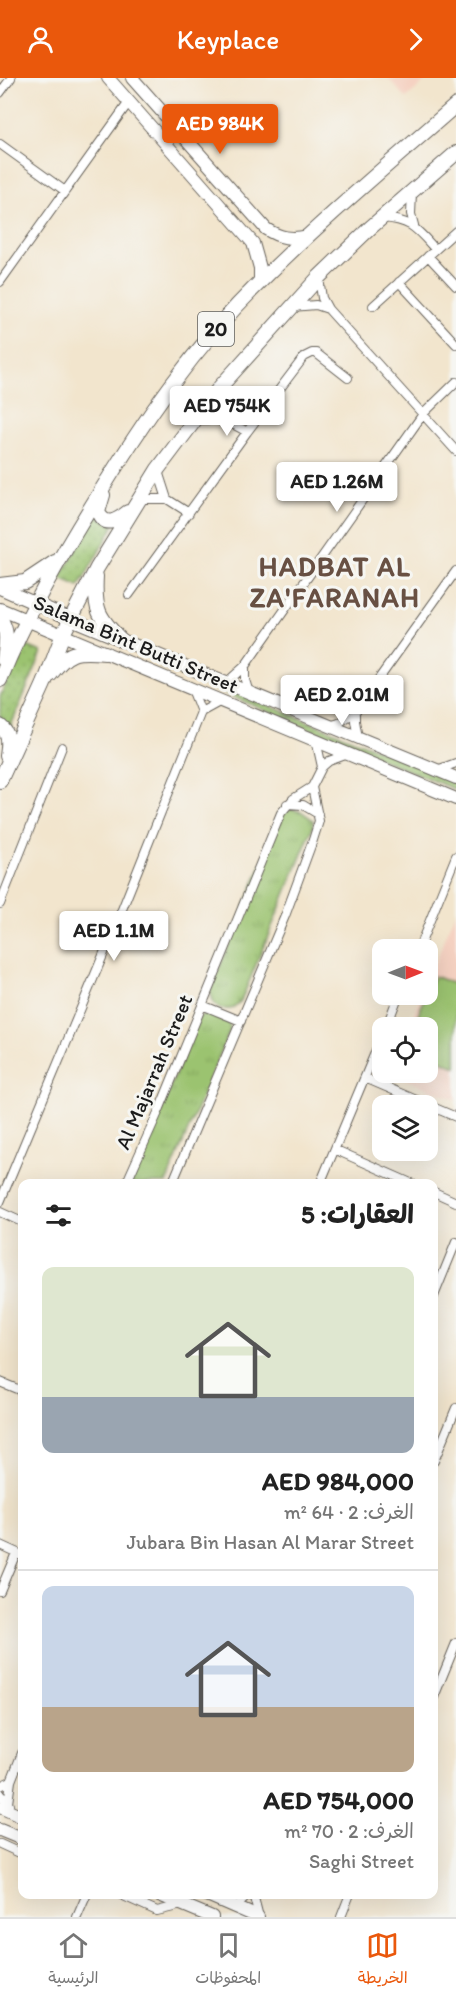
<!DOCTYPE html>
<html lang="ar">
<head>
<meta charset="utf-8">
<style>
	:root { --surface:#fff; --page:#f2f2f2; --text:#222; --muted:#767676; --line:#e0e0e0; --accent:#ea580c }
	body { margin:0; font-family:Itim,"Playpen Sans Arabic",sans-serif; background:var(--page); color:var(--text); direction:rtl; height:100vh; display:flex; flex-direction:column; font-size:22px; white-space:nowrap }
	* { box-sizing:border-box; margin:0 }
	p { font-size:20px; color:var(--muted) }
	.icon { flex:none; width:33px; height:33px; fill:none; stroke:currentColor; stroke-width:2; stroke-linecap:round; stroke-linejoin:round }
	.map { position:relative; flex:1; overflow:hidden; direction:ltr }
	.sheet { position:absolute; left:18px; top:1101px; width:420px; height:720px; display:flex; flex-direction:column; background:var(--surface); border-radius:12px; box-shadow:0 6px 24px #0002; direction:rtl }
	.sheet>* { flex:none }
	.needle { width:39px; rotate:89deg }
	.tools { position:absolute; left:372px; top:861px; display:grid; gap:12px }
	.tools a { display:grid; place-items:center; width:66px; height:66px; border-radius:12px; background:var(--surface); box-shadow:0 6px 24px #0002; font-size:30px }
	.price { position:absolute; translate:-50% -51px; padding:0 14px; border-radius:6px; background:#fff; color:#222; font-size:20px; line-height:39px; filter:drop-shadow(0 2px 3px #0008) }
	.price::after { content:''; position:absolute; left:50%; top:36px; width:18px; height:14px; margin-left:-9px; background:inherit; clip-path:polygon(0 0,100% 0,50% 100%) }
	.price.on { background:var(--accent); color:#fff }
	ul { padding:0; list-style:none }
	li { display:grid; align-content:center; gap:12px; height:318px; padding:0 24px }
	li+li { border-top:2px solid var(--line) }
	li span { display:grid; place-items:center; height:186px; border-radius:12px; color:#555 }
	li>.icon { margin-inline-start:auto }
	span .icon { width:108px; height:108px; fill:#fffc; stroke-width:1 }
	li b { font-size:26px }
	h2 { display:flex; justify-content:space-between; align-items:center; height:72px; padding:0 24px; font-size:26px }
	header { display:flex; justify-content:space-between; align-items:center; height:78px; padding:0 24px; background:var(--accent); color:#fff; font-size:27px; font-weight:600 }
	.tabs { display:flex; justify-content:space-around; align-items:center; height:84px; border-top:2px solid var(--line); background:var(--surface); font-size:16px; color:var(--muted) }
	.tabs a { display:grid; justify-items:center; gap:3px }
	.tabs .on { color:var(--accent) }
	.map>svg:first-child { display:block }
	.built { fill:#f5d2c2 }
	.grass { fill:url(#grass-dots); stroke:#5c7046; stroke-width:1.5 }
	.park { fill:url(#park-tufts); stroke:#5c7046; stroke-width:1.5 }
	.garden { fill:#9bc36f; stroke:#5c7046; stroke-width:1.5 }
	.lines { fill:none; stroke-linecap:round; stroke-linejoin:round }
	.street-casing { stroke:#67625a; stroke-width:10 }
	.secondary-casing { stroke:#67625a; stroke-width:14 }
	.primary-casing { stroke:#67625a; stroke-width:16 }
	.street { stroke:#fff; stroke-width:8 }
	.secondary { stroke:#fff; stroke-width:12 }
	.primary { stroke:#fff; stroke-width:14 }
	.labels { text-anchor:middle; stroke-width:6; stroke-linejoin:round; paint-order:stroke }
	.shield { fill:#f6f6f2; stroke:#5d5d5c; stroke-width:1.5 }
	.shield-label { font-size:20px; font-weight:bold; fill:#1c1c1c }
	.street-label { font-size:21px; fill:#1c1c1c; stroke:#f6f6f2 }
	.district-label { font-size:27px; font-weight:bold; letter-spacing:1.5px; fill:#685043; stroke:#f6f6f2 }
</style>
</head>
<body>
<header><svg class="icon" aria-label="forward" viewBox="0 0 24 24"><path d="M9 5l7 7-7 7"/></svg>Keyplace<svg class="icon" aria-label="person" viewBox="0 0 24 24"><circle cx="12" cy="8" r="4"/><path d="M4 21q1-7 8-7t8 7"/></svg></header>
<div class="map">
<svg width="456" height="1839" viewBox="0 0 456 1839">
	<defs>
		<pattern id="grass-dots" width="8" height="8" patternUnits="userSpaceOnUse" patternTransform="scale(1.5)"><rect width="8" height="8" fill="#9bc36f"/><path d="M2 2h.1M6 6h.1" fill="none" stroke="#85a760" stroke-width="1.8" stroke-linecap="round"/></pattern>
		<pattern id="park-tufts" width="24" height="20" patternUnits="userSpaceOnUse" patternTransform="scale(1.5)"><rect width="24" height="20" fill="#9bc36f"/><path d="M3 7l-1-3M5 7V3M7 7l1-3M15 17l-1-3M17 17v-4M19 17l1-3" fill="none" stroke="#85a760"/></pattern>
	</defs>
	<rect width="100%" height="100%" fill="#f6f6f2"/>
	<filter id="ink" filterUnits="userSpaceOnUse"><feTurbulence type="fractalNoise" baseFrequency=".0167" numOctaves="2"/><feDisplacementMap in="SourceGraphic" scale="12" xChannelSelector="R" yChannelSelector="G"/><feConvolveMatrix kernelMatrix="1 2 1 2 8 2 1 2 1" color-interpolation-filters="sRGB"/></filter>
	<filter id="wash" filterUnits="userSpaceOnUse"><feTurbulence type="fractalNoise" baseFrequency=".008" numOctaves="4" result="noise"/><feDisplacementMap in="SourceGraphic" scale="24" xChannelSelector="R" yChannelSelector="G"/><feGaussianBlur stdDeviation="1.35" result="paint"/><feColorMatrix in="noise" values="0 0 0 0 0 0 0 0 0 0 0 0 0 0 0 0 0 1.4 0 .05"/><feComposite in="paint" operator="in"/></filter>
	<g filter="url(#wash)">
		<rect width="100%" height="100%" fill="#f2e5cd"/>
		<!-- built -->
		<path class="built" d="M388,0H429L406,20Z
			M456,834V1022L390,995L428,994V950L408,949L422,917L428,916V902Z"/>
		<!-- grass -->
		<path class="grass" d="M95,437L114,447L79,509L60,501Z
			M23,567L42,574L10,650L0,643V619Z
			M159,588L210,604L456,703V712Z"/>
		<!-- park -->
		<path class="park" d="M291,731L302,734L313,742V749L241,923L231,931H220L214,926L210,913L282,736Z
			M208,934L218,937L229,945L230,952L166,1105L130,1106L199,939Z"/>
		<!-- garden -->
		<path class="garden" d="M434,898L456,907V989L428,977V950L413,949Z"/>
	</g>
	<g filter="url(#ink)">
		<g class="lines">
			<defs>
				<path id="street" d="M0,15L11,0
					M0,66L65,113
					M412,115L411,136L414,147
					M382,140C411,142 416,150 435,171
					M428,178L456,208
					M319,200L322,220L328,231L456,373
					M0,204L129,24
					M399,204L456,266
					M373,228L456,153
					M292,229L316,227L328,231
					M220,309L222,329L231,344
					M195,342C217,340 228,342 247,354
					M158,393L167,421
					M139,421H167L189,435
					M129,517L247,354L304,279L312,275H316L348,300
					M245,588V602L249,615
					M226,605L245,588L423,336L456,304
					M192,611L201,634
					M355,634V643L358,660
					M329,648L339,645L355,634L456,493
					M316,662L322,689
					M437,692L456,685
					M287,726L303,727L318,736
					M0,826L62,669
					M418,872L456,778
					M202,927L241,943
					M386,950L399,916
					M365,1000L456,1039
					M336,1072L413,1106
					M126,1106L160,1030L281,735L293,721L312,709L322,689L329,683L348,676
					M172,1106L285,838L313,762L319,743L312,709
					M320,1106L382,958
					M434,1114L456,1124
					M0,1124L119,839L201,634L221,623
					M0,1134L22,1144
					M434,1218L456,1164
					M0,1304L22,1313
					M434,1383L456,1330
					M0,1467L22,1477
					M0,1513L16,1475
					M434,1619L456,1565
					M0,1708L11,1703
					M0,1715L9,1727
					M8,1725L11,1703L22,1675
					M0,1766L22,1776
					M119,1816L157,1833L182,1827
					M253,1816L259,1839
					M235,1829L250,1816
					M77,1839L87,1816
					M341,1839L350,1816"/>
				<path id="secondary" d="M108,0L253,165L260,190V204
					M132,0L266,151C280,160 291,162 308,158
					M0,510L71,541L456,700
					M0,531L456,721
					M0,1729L22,1739
					M0,1752L22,1761
					M157,1816L212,1839
					M205,1816L258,1839"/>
				<path id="primary" d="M103,417L98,434C105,450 117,443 128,434
					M96,498C94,531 98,539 121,562
					M0,507L25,504L55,484
					M0,540C9,554 6,566 4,582
					M50,597C68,573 75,572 105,575
					M0,602C26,538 60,479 96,421C143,343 195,268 260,204C322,142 390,85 456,27
					M0,648C10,656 9,665 7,678
					M0,703L44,606L63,556L97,490L158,391L220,309L319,199L370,150L456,75"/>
			</defs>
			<!-- street casing -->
			<use href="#street" class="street-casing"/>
			<!-- secondary casing -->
			<use href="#secondary" class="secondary-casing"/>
			<!-- primary casing -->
			<use href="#primary" class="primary-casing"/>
			<!-- street -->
			<use href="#street" class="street"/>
			<!-- secondary -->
			<use href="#secondary" class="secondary"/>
			<!-- primary -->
			<use href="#primary" class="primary"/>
		</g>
	</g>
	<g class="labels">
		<!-- shield labels -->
		<rect class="shield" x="198" y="234" width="36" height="34" rx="4.5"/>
		<g class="shield-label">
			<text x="216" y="258">20</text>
		</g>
		<!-- street labels -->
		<g class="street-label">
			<text transform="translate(136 566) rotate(23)" y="7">Salama Bint Butti Street</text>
			<text transform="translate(154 994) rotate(-67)" y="7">Al Majarrah Street</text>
		</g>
		<!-- district labels -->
		<g class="district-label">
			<text x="335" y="498">HADBAT AL<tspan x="335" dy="31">ZA'FARANAH</tspan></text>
		</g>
	</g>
</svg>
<div class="tools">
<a><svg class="needle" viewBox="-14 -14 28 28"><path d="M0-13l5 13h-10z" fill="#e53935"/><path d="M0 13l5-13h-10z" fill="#767676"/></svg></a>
<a><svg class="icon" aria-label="locate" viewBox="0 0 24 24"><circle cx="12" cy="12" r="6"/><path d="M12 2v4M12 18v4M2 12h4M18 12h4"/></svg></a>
<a><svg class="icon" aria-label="layers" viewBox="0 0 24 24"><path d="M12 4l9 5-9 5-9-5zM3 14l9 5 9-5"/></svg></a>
</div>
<b class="price on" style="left:220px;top:77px">AED 984K</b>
<b class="price" style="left:227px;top:359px">AED 754K</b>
<b class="price" style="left:337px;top:435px">AED 1.26M</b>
<b class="price" style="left:342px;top:648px">AED 2.01M</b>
<b class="price" style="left:114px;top:884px">AED 1.1M</b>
<section class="sheet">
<h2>العقارات: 5<svg class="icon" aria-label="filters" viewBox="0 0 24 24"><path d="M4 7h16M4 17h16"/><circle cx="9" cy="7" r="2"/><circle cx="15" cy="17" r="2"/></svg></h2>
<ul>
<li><span style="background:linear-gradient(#dfe7d0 70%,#9aa5b1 0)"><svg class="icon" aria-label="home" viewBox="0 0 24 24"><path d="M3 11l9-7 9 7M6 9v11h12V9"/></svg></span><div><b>AED 984,000</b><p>الغرف: 2 · 64 m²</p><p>Jubara Bin Hasan Al Marar Street</p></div></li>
<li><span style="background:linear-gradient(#c9d6e8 65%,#b9a48a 0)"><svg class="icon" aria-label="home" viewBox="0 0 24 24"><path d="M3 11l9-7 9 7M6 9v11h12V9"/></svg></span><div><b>AED 754,000</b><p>الغرف: 2 · 70 m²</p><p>Saghi Street</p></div></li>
</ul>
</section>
</div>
<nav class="tabs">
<a class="on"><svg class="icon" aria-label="map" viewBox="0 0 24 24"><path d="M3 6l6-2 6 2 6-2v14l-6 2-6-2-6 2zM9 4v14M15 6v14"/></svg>الخريطة</a>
<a><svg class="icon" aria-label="saved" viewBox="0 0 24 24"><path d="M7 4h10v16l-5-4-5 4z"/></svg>المحفوظات</a>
<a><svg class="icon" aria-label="home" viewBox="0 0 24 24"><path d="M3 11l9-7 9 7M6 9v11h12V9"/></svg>الرئيسية</a>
</nav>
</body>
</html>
